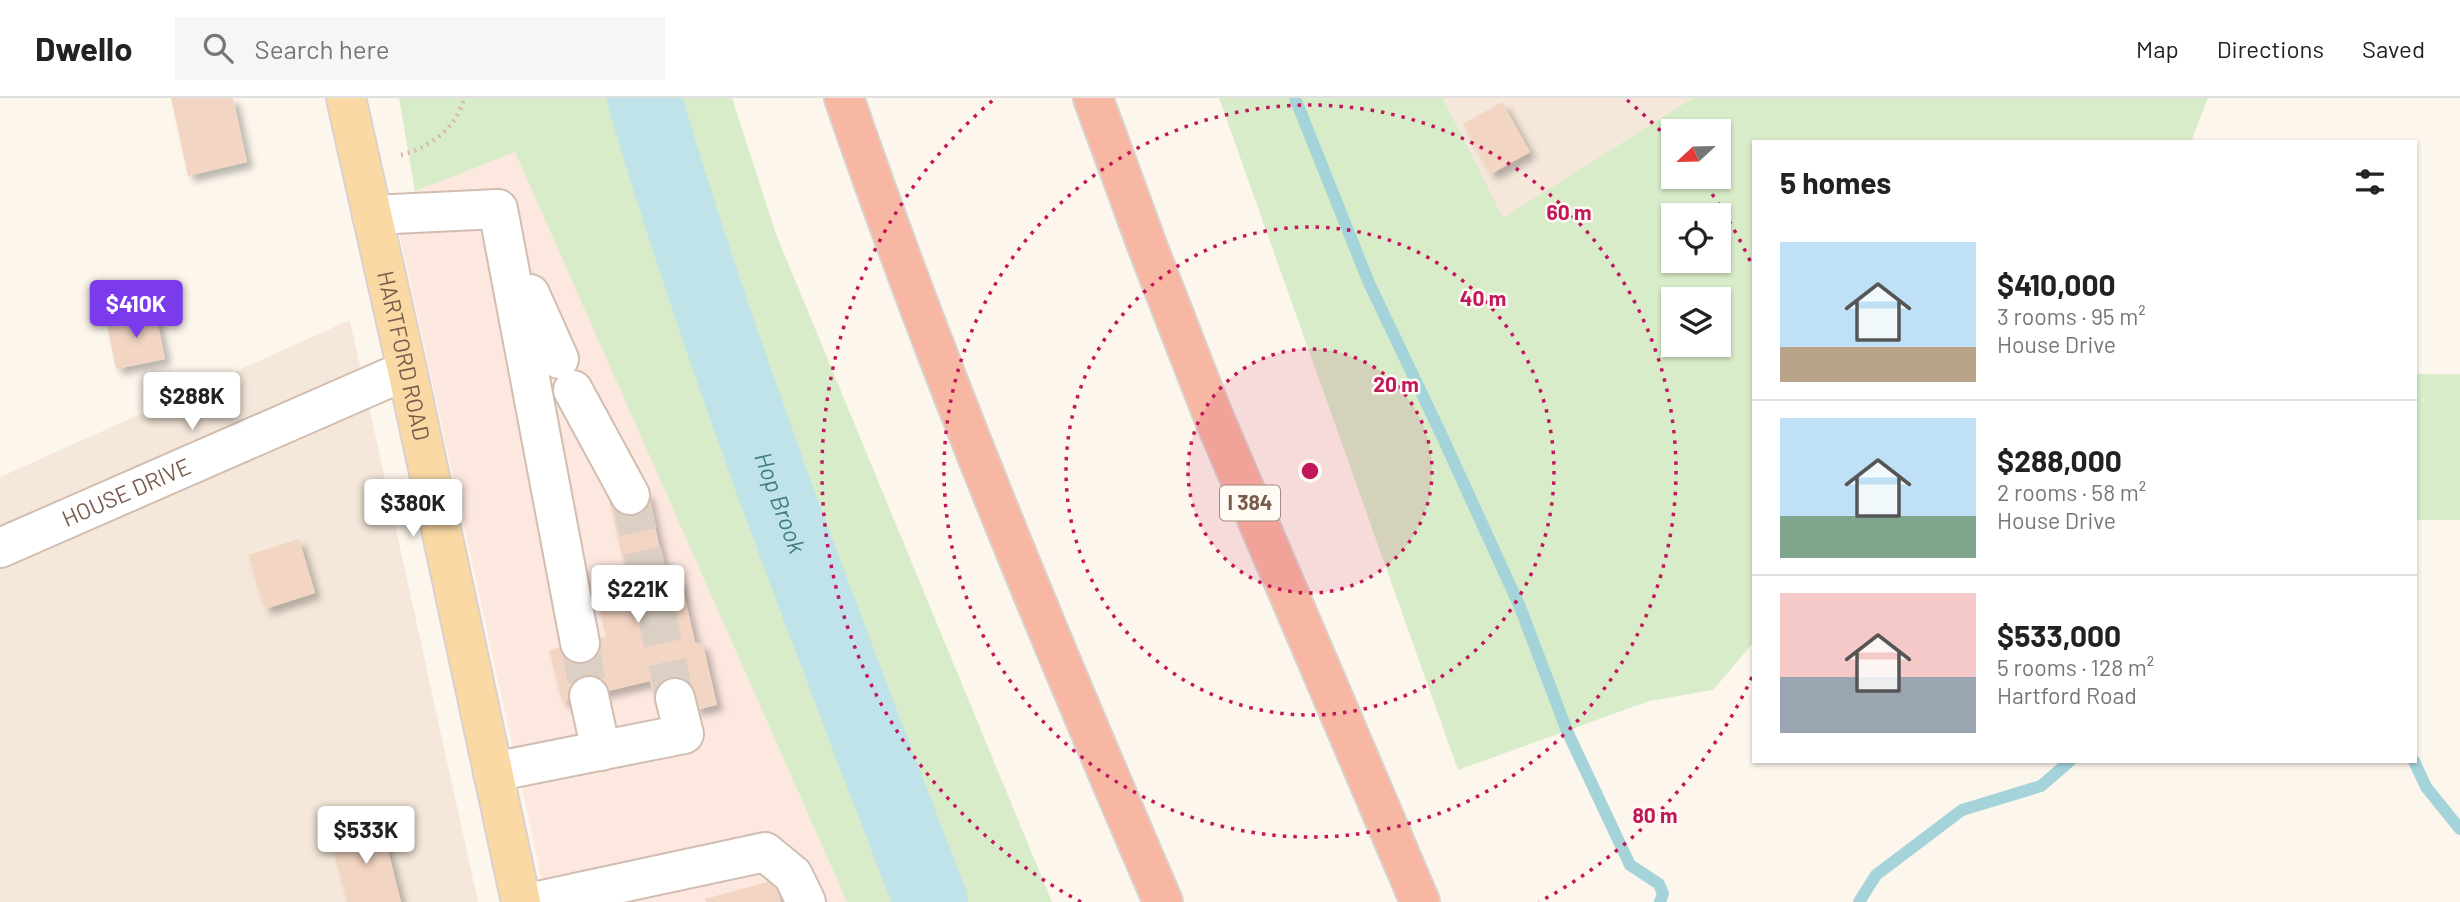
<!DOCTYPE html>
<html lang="en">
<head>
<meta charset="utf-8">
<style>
	:root { --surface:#fff; --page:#f6f6f6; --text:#222; --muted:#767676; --line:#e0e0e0; --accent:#7c3aed }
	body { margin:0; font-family:Barlow,sans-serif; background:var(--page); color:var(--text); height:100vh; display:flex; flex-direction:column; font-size:26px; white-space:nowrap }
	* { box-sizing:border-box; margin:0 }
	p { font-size:23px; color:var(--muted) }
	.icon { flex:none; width:38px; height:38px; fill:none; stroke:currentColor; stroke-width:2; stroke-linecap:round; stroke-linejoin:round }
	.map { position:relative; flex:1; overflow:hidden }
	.sheet { position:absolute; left:1752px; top:42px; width:665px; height:623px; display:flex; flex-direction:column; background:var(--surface); border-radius:0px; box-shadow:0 2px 5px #0004 }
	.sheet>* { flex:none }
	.needle { width:46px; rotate:248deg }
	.buttons { position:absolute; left:1661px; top:21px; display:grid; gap:14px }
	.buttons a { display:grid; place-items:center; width:70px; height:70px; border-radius:0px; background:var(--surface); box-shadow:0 2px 5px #0004; font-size:35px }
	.price { position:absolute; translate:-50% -60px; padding:0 16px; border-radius:7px; background:#fff; color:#222; font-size:23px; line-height:46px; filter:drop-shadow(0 2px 4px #0008) }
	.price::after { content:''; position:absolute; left:50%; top:42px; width:21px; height:16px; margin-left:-10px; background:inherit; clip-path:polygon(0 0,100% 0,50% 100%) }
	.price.on { background:var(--accent); color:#fff }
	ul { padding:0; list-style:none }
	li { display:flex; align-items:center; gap:21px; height:175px; padding:0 28px }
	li+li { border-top:2px solid var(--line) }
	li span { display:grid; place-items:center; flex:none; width:196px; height:140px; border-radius:0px; color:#555 }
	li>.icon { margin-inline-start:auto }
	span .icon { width:84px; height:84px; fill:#fffc; stroke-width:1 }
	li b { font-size:30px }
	h2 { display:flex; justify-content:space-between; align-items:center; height:84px; padding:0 28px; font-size:30px }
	header { display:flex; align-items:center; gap:42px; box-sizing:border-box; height:98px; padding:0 35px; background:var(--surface); border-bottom:2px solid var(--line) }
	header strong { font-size:33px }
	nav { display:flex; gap:38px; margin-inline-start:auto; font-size:24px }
	.search { width:490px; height:63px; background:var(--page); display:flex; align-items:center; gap:18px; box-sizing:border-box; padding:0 24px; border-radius:0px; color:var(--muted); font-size:26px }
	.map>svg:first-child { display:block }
	.residential { fill:#f5e8da }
	.commercial { fill:#fde8e0 }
	.green { fill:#d8ecc9; fill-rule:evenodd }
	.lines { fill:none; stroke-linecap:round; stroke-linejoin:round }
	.stream { stroke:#a5d3da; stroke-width:12 }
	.river { stroke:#bfe3e8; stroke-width:74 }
	.building { fill:#f3d5c3; filter:url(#shadow) }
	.minor-tunnel { stroke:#dcd0c4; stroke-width:38; stroke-dasharray:38 19; stroke-linecap:butt }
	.minor-casing { stroke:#d1beb0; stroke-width:42 }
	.major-casing { stroke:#dad1cd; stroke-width:42 }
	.highway-casing { stroke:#dad1cd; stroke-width:42 }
	.path { stroke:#d9b8a5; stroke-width:4.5; stroke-dasharray:2 5; stroke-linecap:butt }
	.minor { stroke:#fff; stroke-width:38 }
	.major { stroke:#fbd9a5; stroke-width:38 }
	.highway { stroke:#f7b7a3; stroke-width:38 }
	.ring { fill:none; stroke:#c2185b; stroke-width:3.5; stroke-dasharray:3.5 7 }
	.labels { text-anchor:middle; stroke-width:5; stroke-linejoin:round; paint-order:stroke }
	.shield { fill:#fffaf3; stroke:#a28b7f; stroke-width:2 }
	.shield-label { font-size:21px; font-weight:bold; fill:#7a5c4d }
	.street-label { font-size:23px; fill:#7a5c4d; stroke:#fffaf3 }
	.water-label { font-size:24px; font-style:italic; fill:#437c86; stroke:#fffaf3 }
	.centre { fill:#c2185b; stroke:#fffaf3; stroke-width:3.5 }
	.ring-label { font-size:21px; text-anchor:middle; font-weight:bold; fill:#c2185b; stroke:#fffaf3; stroke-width:5; stroke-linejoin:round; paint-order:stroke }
</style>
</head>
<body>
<header>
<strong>Dwello</strong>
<div class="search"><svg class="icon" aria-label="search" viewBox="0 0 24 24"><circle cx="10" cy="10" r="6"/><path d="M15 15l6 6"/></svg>Search here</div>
<nav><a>Map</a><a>Directions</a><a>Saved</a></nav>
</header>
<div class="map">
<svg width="2460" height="804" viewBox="0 0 2460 804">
	<defs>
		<filter id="shadow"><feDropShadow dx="6" dy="6" stdDeviation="3.5" flood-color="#0004"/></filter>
	</defs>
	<rect width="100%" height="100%" fill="#fdf6ec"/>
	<!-- residential -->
	<path class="residential" d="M1443,0H1693L1503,121Z
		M350,222L478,804H0V379Z"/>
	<!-- commercial -->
	<path class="commercial" d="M515,53L847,804H547L392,102Z"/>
	<!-- green -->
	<path class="green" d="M399,0H732L776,136L1052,804H847L515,54L415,93Z
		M1219,0H1443L1503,120L1693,0H2208L2191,44H1754L1753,545L1713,592L1649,603L1458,672ZM1673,33H1718V79H1673ZM1673,117H1718V163H1673ZM1673,201H1718V247H1673Z
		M2415,276H2460V422H2415Z"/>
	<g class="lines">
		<!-- stream -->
		<path class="stream" d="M1295,0L1369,185L1442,338L1520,509L1567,633L1630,767L1659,786L1663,796L1660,804
			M2414,663L2426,689L2460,731
			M1859,804L1876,777L1962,712L2041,688L2070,663"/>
		<!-- river -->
		<path class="river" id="s1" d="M644,0C725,273 829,539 931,804"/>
	</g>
	<!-- building -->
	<path class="building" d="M171,0H233L247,64L188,78Z
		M1502,4L1530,54L1491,76L1463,26Z
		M155,212L165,261L116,271L106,222Z
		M647,393L667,482L680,479L695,544L703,547L717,607L695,612L691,596L655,604L650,583L562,604L549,552L606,539L595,491L628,483L609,402Z
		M299,441L315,495L265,511L248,457Z
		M381,725L401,804H347L330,738Z
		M775,782L781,804H706L705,801Z"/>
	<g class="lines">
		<!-- minor-tunnel -->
		<path class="minor-tunnel" d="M630,397L675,600
			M580,545L589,598"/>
		<defs>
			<g id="minor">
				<path d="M372,117L498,111L580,545"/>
				<path d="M530,196L559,261"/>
				<path d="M573,292L630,397"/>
				<path id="s2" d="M0,450L407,272"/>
				<path d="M589,598L601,653"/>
				<path d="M493,674L684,636L675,600"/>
				<path d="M533,804L765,754L793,777L806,804"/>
			</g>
			<g id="major">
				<path id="s3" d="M346,0L407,272L521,804"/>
			</g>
			<path id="highway" d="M844,0C938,273 1049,539 1163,804
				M1093,0L1148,150L1212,315L1420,804"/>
		</defs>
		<!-- minor casing -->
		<use href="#minor" class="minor-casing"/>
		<!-- major casing -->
		<use href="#major" class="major-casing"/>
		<!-- highway casing -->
		<use href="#highway" class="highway-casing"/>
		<!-- path -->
		<path class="path" d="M401,57C429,50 457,30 464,0"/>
		<!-- minor -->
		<use href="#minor" class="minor"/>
		<!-- major -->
		<use href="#major" class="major"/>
		<!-- highway -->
		<use href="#highway" class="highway"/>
	</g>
	<!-- distance rings -->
	<circle cx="1310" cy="373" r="122" fill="#c2185b" fill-opacity=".12"/>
	<g class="ring">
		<circle cx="1310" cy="373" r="122"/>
		<circle cx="1310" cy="373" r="244"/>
		<circle cx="1310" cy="373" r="366"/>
		<path d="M1752 579A488 488 0 0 1 1539 804M1081 804A488 488 0 0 1 993 2M1627 2A488 488 0 0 1 1673 46M1700 79A488 488 0 0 1 1752 167"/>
	</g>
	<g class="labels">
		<!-- shield labels -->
		<rect class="shield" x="1220" y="387.5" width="60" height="35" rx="5"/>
		<g class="shield-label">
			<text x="1250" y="412">I 384</text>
		</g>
		<!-- street labels -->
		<g class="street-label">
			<text dy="8" stroke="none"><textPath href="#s3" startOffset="264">HARTFORD ROAD</textPath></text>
			<text dy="8" stroke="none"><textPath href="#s2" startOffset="138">HOUSE DRIVE</textPath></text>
		</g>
		<!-- water labels -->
		<g class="water-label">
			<text dy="8" stroke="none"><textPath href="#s1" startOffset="427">Hop Brook</textPath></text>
		</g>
	</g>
	<circle cx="1310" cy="373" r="10" class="centre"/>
	<g class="ring-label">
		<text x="1569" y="122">60 m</text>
		<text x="1483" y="208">40 m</text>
		<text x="1396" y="294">20 m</text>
		<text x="1655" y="725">80 m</text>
	</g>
</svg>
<div class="buttons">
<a><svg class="needle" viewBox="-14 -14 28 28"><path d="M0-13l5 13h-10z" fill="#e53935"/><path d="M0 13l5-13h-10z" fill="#767676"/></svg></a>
<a><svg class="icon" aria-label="locate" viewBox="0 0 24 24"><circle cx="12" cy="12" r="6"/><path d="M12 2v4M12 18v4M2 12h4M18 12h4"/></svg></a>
<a><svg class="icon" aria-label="layers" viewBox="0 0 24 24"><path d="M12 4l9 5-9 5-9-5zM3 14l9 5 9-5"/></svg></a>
</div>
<b class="price on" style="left:136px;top:242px">$410K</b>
<b class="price" style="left:192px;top:334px">$288K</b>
<b class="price" style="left:413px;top:441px">$380K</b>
<b class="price" style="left:638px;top:527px">$221K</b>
<b class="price" style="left:366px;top:768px">$533K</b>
<section class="sheet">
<h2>5 homes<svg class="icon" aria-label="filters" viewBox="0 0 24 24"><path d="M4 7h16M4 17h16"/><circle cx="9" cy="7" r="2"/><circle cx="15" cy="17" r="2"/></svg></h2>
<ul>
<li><span style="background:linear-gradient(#bfe0f5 75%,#b9a48a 0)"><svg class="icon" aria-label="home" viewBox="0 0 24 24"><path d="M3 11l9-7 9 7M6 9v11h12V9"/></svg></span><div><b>$410,000</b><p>3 rooms · 95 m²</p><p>House Drive</p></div></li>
<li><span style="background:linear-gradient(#bfe0f5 70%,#7fa58c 0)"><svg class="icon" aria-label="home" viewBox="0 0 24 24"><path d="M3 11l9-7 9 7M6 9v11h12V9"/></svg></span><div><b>$288,000</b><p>2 rooms · 58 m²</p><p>House Drive</p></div></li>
<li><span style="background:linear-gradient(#f6c9c9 60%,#9aa5b1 0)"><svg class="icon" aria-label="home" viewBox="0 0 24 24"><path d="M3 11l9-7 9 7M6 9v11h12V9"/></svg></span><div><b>$533,000</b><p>5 rooms · 128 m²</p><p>Hartford Road</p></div></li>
</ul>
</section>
</div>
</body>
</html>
